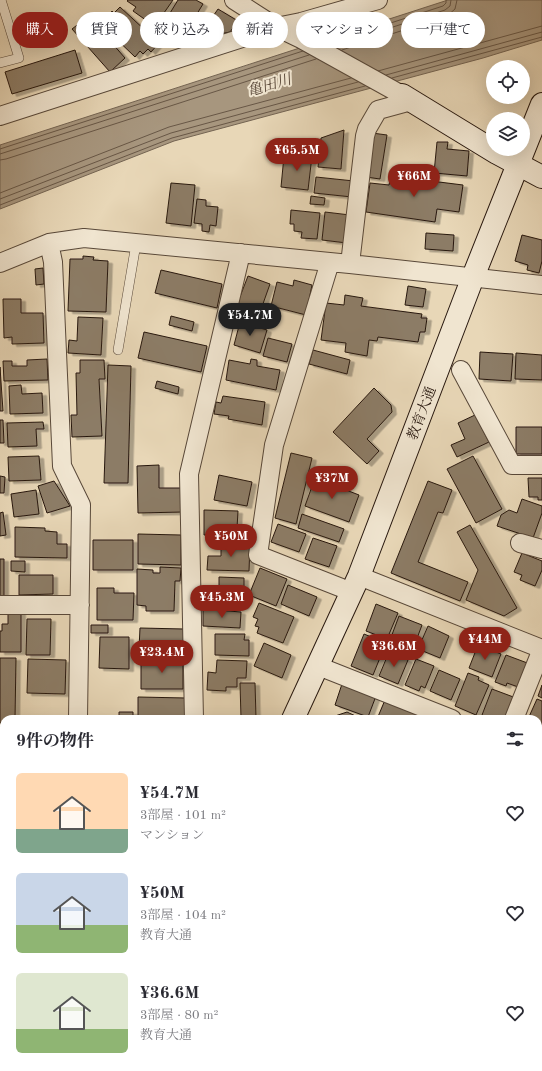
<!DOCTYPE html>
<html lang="ja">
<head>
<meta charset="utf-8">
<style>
	:root { --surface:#fff; --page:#f2f2f3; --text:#2b2b33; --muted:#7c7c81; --accent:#8f2418 }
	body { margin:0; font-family:"Old Standard TT","Noto Serif JP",serif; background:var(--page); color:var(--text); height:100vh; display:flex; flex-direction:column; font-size:15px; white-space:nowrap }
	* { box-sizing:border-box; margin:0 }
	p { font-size:13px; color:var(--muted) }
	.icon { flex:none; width:22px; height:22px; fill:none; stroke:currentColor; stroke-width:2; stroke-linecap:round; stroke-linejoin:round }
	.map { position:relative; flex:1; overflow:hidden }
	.panel { position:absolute; left:0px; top:715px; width:542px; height:356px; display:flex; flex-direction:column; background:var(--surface); border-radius:12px 12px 0 0; box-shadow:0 4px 16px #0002 }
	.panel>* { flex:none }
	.hud { position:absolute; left:12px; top:12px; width:518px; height:36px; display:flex; gap:8px }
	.fabs { position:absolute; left:486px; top:60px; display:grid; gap:8px }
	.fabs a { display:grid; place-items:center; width:44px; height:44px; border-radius:50%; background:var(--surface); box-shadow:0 4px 16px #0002; font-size:20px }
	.price { position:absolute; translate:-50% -34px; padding:0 9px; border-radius:14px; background:var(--accent); color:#fff; font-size:13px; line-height:26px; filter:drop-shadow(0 1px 2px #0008) }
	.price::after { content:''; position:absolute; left:50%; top:24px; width:12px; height:9px; margin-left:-6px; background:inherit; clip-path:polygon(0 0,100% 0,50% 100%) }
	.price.on { background:#222; color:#fff }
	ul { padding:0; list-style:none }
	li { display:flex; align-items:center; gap:12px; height:100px; padding:0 16px }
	li span { display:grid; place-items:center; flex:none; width:112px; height:80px; border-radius:6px; color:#555 }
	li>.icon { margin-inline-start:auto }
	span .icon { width:48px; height:48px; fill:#fffc; stroke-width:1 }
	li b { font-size:17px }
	h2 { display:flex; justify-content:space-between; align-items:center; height:48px; padding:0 16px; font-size:17px }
	.pill { padding:0 14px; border-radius:18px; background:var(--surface); box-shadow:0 4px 16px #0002; font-size:14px; line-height:36px }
	.pill.on { background:var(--accent); color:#fff }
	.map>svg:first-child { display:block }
	.green { fill:#c7b79a; stroke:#786854 }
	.water { fill:#a7967e; stroke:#746452 }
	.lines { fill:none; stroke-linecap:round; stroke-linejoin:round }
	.shore { stroke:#685746; stroke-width:1 }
	.building { fill:#8c7b66; stroke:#28180f; filter:url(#shadow) }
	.lane-casing { stroke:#584839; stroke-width:10 }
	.street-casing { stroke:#584839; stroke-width:20 }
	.secondary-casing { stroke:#28180f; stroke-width:24 }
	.lane { stroke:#f0e5d0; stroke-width:9 }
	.street { stroke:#f0e5d0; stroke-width:18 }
	.secondary { stroke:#f0e5d0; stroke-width:22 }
	.labels { text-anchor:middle; stroke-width:4; stroke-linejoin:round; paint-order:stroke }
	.street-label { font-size:14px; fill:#28180f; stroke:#f0e5d0 }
	.water-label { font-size:15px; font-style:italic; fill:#5b4a3b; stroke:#f0e5d0 }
</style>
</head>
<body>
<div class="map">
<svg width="542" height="1071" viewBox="0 0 542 1071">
	<defs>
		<filter id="shadow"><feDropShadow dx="4.5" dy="2.5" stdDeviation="0" flood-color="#0004"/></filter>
	</defs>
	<rect width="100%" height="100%" fill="#e8d7b7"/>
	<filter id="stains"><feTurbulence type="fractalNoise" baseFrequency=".005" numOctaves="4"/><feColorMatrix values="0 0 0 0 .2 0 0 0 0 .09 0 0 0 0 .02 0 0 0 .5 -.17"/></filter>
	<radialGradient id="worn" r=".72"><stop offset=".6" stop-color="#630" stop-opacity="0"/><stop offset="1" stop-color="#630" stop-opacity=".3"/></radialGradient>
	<!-- green -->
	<path class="green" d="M0,785H4V1067H101L99,1071H0Z
		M163,1067H522L521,1071H161Z"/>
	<!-- water -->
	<path class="water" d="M448,0H542V40L483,58L174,141L0,209V145Z"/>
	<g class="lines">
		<!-- shore -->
		<path class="shore" d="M329,43L443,6L446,3V0
			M335,46L445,10L450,6L451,0
			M342,50L447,16L455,9L457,0
			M378,71L542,26
			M386,75L542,32
			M392,78L542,37
			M0,149L303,51
			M0,154L309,55
			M0,160L6,159L316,59
			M0,193L169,127L351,78
			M0,199L171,133L358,82
			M0,205L172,138L365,86"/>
	</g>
	<!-- building -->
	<path class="building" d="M128,0H173L159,20L154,17L150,23L133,11L136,7L127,1Z
		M178,0H196L203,4L187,30L167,18Z
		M120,7L159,43L151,52L148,49L143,54L140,51L135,57L109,32L107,33L95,22L103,13L107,17L112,11L114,13Z
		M218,9L238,21L230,32L220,34L216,40L203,31Z
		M91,19L125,58L110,72L72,29L81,22L84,25Z
		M163,20L185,33L176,47L154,34Z
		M187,34L199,41L197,45L184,49L180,46Z
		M75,50L82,73L12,94L5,72Z
		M344,130L341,169L318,167L321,138Z
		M372,133L387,135L380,179L366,177Z
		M437,142H448L447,149L469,151L467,176L434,173Z
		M294,154L312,156L308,190L281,187L284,156L294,158Z
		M391,176L463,185L459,212L437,209L435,222L366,212L370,183L389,185Z
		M316,177L354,181L352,197L314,193Z
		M171,183L195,185L191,226L166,223Z
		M311,196L325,198L324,205L310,204Z
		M197,199L206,200V206L218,207L216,226L210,225L209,232L202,231V224L194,223Z
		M291,210L320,213L317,239L301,238L302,232L294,231V224H290Z
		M325,212L350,215L347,243L322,240Z
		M426,233L454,235L453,251L425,249Z
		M522,235L542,240V261L539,273L527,270L528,265L515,261Z
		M83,256L94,257L93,260L108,261L106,312L68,311L70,259H83Z
		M43,268L44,284L36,285L35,269Z
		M161,270L222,284L217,308L155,293Z
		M248,276L270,284L259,315L236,307Z
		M294,280L312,285L306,315L271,306L277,282L293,286Z
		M408,286L426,289L423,307L405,305Z
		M345,295L363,298L361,306L422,314L421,318H427L425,332H420L418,342L378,337L377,341L369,340L367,356L345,352L346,343L321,340L326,303L344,305Z
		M3,299H21V313H43L44,343L12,344V337L4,338Z
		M171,316L194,322L192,331L169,325Z
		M78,317L103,318L101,355L68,353L69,340L77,341Z
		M240,322L267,330L260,353L234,345Z
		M144,332L207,346L201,372L138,358Z
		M268,338L292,344L287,362L263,356Z
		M313,350L350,360L347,374L309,364Z
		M480,352L513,354L511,381L479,379Z
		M516,353L542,355V380L515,379Z
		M47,359L48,380L4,381L3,361H12V366H27V360Z
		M251,359L257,360V366L280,370L276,390L226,380L229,360L250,364Z
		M80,360H104L105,379H99L102,436L72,437L71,415H77L76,373H80Z
		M108,365L131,366L128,483H104Z
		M0,367L3,411H0Z
		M157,381L179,387L178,394L155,388Z
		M21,385L22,394L42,393L43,413L10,414L9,386Z
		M374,388L391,405L392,412L367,439L379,451L367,464L333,432Z
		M223,396L265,402L262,425L228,419L229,416L214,414L216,402L221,403Z
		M475,415L489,442L457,457L451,445L465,439L458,423Z
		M0,420H3L4,443H0Z
		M43,422L44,429H36L37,446L8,447L7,423Z
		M516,427H542V454H516Z
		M291,453L312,458L296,524L275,518Z
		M39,456L41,480L9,481L8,457Z
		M473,456L502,509L476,523L447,469Z
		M159,465V488H182L183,512L138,513L137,466Z
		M219,475L252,482L247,506L214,500Z
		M0,476L5,477L4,493H0Z
		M315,478L359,495L349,522L305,506Z
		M528,478H542V500H538V497H529Z
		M54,481L70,506L47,513L38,486Z
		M428,481L452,490L443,513L438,512L418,562L468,582L460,601L391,573Z
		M36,490L39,514L14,517L11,494Z
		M522,499L542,506V513L533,538L497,526L501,515L509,510L517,513Z
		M204,510L238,511L237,528L231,527V535H204Z
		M3,512L6,535L0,536V513Z
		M302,514L344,529L339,542L298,528Z
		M278,524L306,534L299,552L271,542Z
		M470,525L517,608L504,616L466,600L478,570L457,532Z
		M15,527L45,528V531L57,532V544H67V558L15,557Z
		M138,534L181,535V565L138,564Z
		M313,538L337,546L329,567L305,559Z
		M93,540H133V570H93Z
		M221,543H250L249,571L207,570L208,556H221Z
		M522,553L542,561V570L535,586L520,580L522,575L514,572Z
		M0,559H4V596H0Z
		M11,561H25V572L11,571Z
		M160,567L181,568L180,581H175L174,611H146V606L137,605V569L153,570V573H160Z
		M260,568L287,579L276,606L249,595Z
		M19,575H53V594L19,595Z
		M219,577L244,578V606H219Z
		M288,585L317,597L309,616L281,604Z
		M97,588H114V593H134L133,620H97Z
		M259,603L294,617L283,643L257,633L259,627L255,626L258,619L253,617Z
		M376,604L398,613L387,639L366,631Z
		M203,609L241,612L240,628L203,626Z
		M8,612H21V652H0V631H2V624H8Z
		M399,616L422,625L413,649L390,640Z
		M27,619H51L50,655H26Z
		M91,625H108V633H91Z
		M428,626L449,636L440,658L418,649Z
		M140,628L184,629V650L139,649Z
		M215,634H245L244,640H249V656L215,655Z
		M364,634L386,643L373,675L351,666Z
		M100,637H129V669L99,668Z
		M264,643L291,655L282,678L254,666Z
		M478,645L501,654L492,677L469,668Z
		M389,652L408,660L398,684L379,676Z
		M506,655L530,664L521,688L507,683L506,686L495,682Z
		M0,658H16L15,719H4V723H0Z
		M28,659L66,660L65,694L27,693Z
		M141,659H183V689H141Z
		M416,659L434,666L425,688L421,686L419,691L405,685Z
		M217,660L247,661L246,678H237V687H226V691L207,690L208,672L216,673Z
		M439,670L460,679L451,700L430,691Z
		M468,673L479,677L478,680L489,685L476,715L455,706Z
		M240,683H255L256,718H241Z
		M342,684L376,696L368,717L335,705Z
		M542,685V698L538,696Z
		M492,689L516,698L508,719H502L496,717L495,719H492L482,715Z
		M138,697L186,698L185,718L138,717Z
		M537,699L542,701V729L538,727V719H528Z
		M385,700L421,715L419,719H377Z
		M119,712H133V719H119Z
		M347,712L362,719H336L335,716Z
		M0,753L4,754V779H0Z"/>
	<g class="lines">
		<defs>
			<path id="lane" d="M0,63L19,58L1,0
				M118,350L136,244"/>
			<path id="street" d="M234,0L276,27L301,39L402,95
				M0,116L276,27L301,22L378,0
				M49,243L53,262L62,466L81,505L78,719
				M330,262L274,445L258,555L352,592
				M0,263L49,243L84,238L350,264L542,285
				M350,264L365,136L367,129L378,110L411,101
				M461,370L512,465H542
				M520,543L542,549
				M359,576L542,649
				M0,605H80
				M318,666L452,719
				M194,719L189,474L241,253
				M514,719L542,649
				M0,736H4"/>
			<path id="secondary" d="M402,95L497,153L542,177
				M293,719L359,576L473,277L542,104
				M130,1071L132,1067"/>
		</defs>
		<!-- lane casing -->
		<use href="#lane" class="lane-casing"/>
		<!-- street casing -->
		<use href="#street" class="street-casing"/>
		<!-- secondary casing -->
		<use href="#secondary" class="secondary-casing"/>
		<!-- lane -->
		<use href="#lane" class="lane"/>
		<!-- street -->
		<use href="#street" class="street"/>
		<!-- secondary -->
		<use href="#secondary" class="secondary"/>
	</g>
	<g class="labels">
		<!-- street labels -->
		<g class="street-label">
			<text transform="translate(421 413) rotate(-69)" y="5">教育大通</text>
		</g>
		<!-- water labels -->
		<g class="water-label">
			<text transform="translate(269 85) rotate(-17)" y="5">亀田川</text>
		</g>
	</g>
	<rect width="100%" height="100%" filter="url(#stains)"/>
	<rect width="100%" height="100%" fill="url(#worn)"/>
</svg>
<div class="fabs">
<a><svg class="icon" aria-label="locate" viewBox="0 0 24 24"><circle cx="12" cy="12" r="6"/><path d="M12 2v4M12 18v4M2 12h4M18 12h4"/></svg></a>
<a><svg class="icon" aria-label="layers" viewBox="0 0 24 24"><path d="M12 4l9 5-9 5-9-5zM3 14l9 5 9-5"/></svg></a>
</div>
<b class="price" style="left:297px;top:172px">¥65.5M</b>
<b class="price" style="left:414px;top:198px">¥66M</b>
<b class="price on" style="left:250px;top:337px">¥54.7M</b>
<b class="price" style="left:332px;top:500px">¥37M</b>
<b class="price" style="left:231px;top:558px">¥50M</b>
<b class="price" style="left:222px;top:619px">¥45.3M</b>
<b class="price" style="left:485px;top:661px">¥44M</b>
<b class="price" style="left:394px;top:668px">¥36.6M</b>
<b class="price" style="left:162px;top:674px">¥23.4M</b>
<div class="hud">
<a class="pill on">購入</a>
<a class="pill">賃貸</a>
<a class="pill">絞り込み</a>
<a class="pill">新着</a>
<a class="pill">マンション</a>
<a class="pill">一戸建て</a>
</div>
<section class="panel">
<h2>9件の物件<svg class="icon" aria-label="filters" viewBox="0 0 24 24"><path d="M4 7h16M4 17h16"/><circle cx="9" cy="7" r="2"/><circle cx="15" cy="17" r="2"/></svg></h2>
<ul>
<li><span style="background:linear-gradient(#ffd9b3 70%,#7fa58c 0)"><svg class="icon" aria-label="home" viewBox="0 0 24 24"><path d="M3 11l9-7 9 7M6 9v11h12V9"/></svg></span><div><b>¥54.7M</b><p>3部屋 · 101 m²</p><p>マンション</p></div><svg class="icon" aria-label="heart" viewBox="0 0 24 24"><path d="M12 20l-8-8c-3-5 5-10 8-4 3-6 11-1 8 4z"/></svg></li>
<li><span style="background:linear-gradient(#c9d6e8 65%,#8fb573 0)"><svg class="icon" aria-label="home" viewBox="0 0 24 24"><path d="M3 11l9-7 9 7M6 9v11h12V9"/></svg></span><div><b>¥50M</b><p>3部屋 · 104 m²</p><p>教育大通</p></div><svg class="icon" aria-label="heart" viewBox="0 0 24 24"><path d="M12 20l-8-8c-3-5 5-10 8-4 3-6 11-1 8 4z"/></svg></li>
<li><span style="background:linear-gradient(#dfe7d0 70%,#8fb573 0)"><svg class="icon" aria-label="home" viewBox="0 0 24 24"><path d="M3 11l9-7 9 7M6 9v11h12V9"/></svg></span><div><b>¥36.6M</b><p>3部屋 · 80 m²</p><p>教育大通</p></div><svg class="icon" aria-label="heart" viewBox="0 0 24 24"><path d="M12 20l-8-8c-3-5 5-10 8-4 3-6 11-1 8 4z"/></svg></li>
</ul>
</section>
</div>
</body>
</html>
